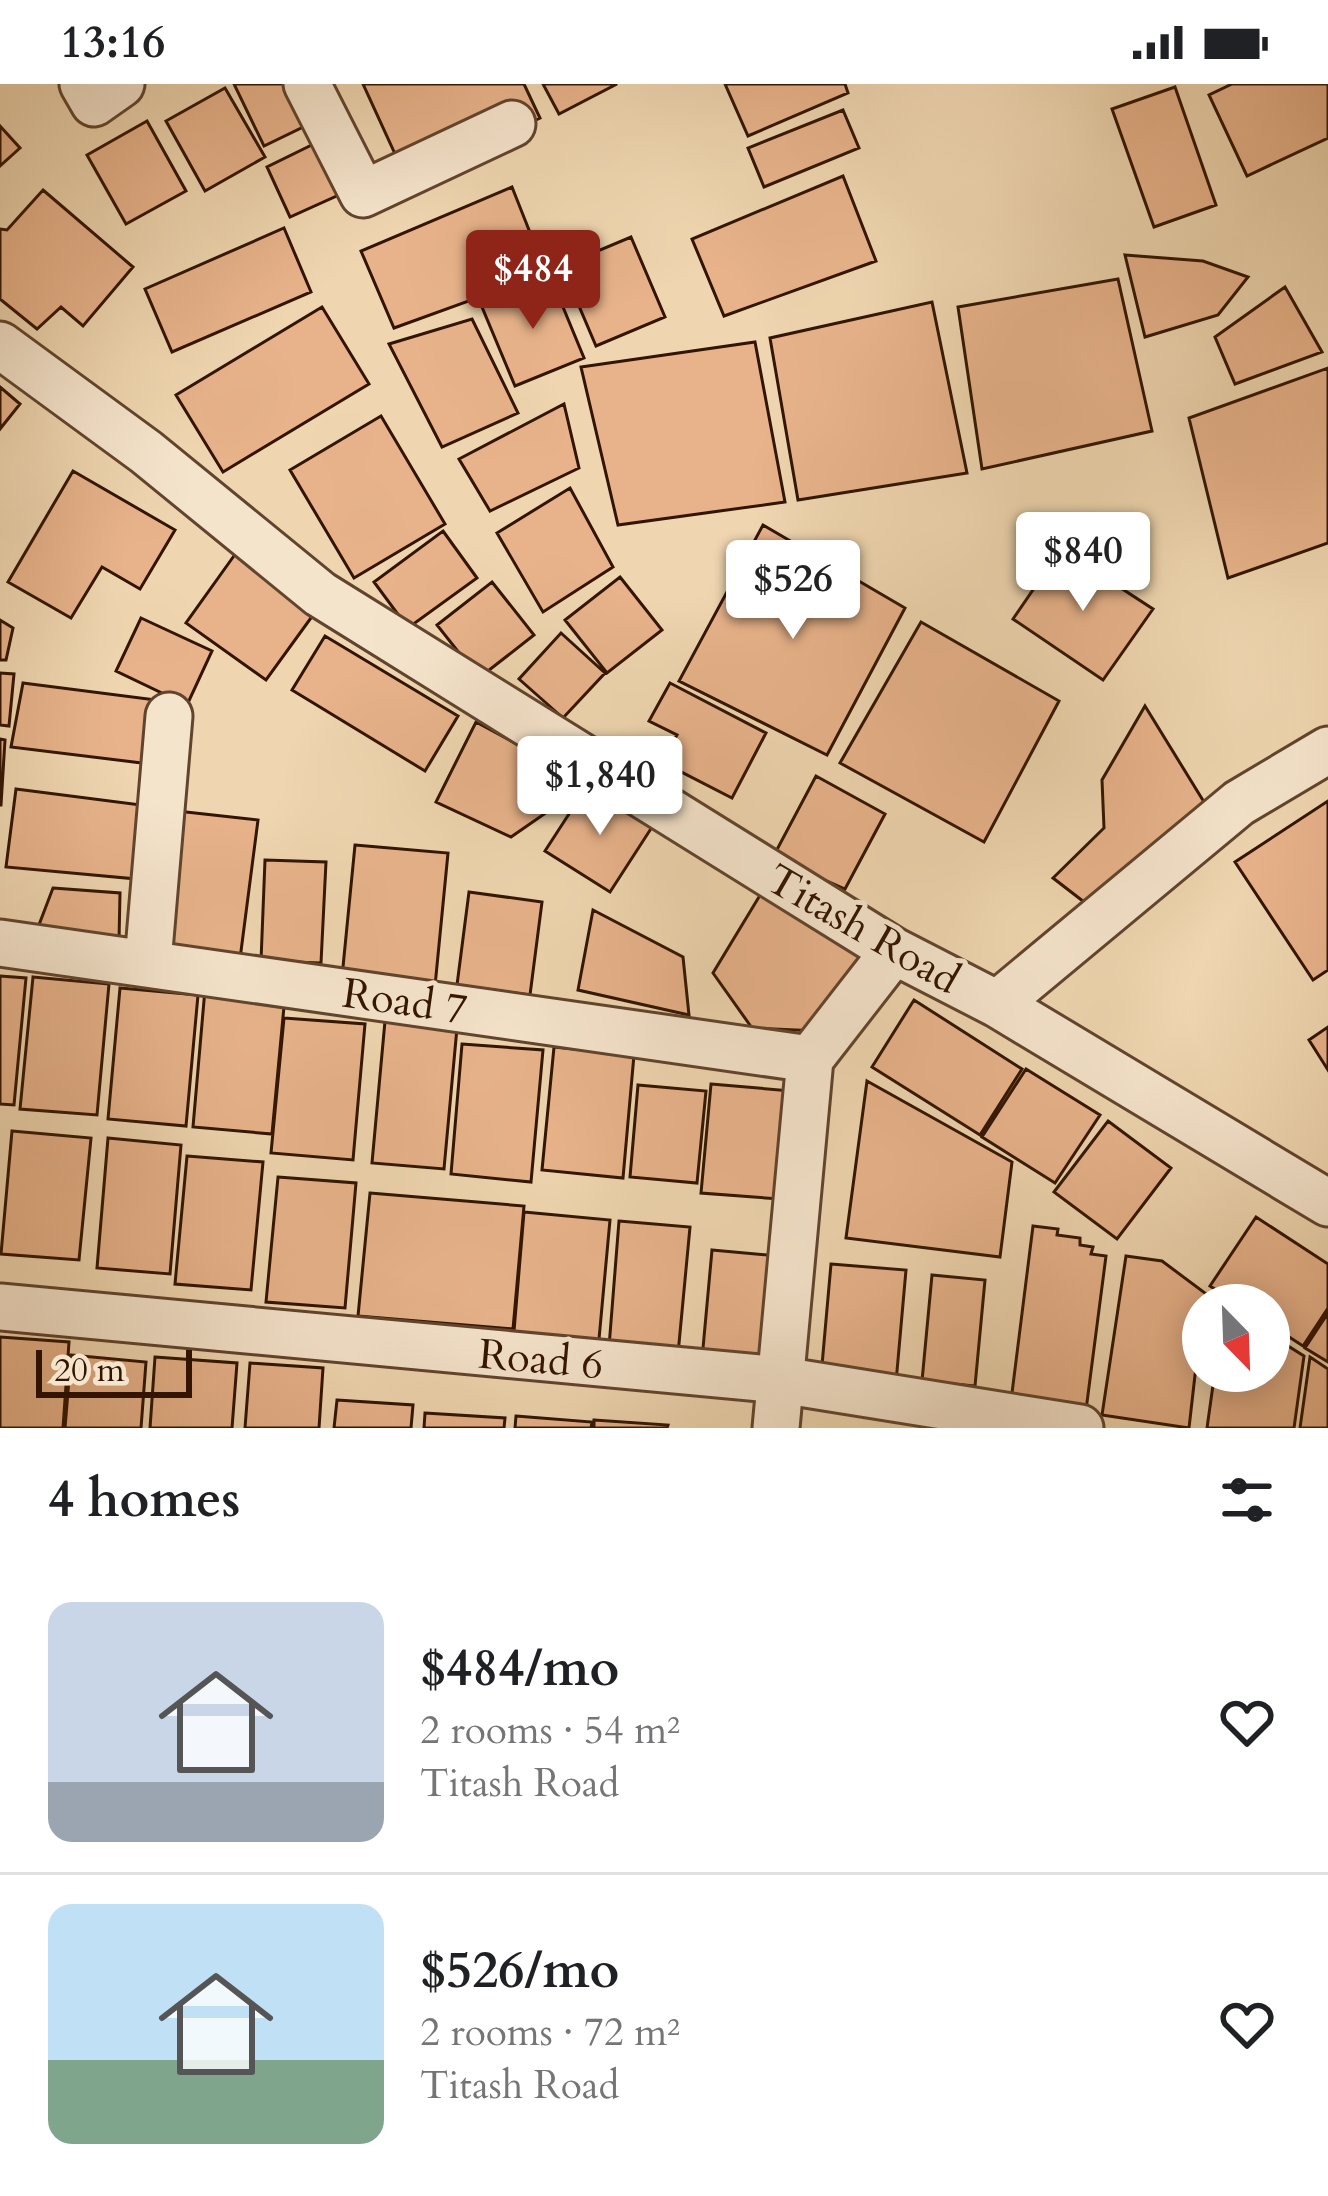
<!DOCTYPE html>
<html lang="en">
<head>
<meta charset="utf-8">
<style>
	:root { --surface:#fff; --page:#f6f6f6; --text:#202124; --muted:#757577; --line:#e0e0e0; --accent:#8f2418 }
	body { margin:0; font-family:Cardo,serif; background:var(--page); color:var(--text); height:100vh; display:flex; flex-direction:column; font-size:45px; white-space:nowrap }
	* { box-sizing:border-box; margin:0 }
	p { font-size:39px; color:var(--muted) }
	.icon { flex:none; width:66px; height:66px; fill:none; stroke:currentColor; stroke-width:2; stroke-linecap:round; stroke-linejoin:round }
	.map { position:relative; height:1344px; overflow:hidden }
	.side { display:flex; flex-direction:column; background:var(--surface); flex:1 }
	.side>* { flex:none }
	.needle { width:78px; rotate:157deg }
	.controls { position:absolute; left:1182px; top:1200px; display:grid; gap:24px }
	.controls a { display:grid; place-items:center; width:108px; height:108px; border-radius:50%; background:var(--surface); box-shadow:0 6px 30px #0003; font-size:60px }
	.scale { position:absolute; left:36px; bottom:30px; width:156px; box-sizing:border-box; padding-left:12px; border:6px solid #321401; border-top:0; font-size:33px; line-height:42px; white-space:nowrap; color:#321401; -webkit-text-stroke:9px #f5e4cc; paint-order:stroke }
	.price { position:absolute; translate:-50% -102px; padding:0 27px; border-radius:12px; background:#fff; color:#222; font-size:39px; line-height:78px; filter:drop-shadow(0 3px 6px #0008) }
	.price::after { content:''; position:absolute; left:50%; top:72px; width:36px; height:27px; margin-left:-18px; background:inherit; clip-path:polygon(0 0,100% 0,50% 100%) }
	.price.active { background:var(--accent); color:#fff }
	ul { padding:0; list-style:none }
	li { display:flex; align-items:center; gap:36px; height:300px; padding:0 48px }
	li+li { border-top:3px solid var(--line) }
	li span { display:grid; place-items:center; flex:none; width:336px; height:240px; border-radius:24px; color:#555 }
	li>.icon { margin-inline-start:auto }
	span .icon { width:144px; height:144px; fill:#fffc; stroke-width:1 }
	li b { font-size:51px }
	h2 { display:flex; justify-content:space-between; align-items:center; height:144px; padding:0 48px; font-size:51px }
	.status { display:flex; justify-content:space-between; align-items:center; height:84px; padding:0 60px; background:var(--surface); direction:ltr }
	.status svg { height:33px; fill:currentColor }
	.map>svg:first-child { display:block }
	.building { fill:#e8b38b; stroke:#321401; stroke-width:3 }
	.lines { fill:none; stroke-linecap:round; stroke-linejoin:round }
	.minor-casing { stroke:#61442d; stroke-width:51 }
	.minor { stroke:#f5e4cc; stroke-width:45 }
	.labels { text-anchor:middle; stroke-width:10; stroke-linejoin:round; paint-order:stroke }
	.street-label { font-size:42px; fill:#321401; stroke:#f5e4cc }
</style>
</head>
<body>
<div class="status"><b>13:16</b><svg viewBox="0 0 49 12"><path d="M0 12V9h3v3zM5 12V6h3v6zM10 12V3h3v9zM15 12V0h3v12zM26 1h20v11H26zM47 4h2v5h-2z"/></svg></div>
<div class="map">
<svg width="1328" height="1344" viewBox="0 0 1328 1344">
	<rect width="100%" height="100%" fill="#efd6b0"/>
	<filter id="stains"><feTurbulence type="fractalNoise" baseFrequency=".00167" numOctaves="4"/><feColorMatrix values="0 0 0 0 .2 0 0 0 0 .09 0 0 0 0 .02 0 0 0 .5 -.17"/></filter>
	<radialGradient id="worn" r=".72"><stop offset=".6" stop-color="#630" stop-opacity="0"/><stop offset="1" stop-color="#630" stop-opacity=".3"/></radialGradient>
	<!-- building -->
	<path class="building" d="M234,0H323L336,27L264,62Z
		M363,0H524L540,34L407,96Z
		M543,0H617L559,30Z
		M725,0H845L848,9L748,52Z
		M1232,0H1328V54L1247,92L1209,11Z
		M1175,3L1216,121L1154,143L1112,25Z
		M225,4L265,73L205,107L166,37Z
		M843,26L859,64L764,103L748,64Z
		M147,37L186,107L126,140L87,71Z
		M0,42L20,64L0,82Z
		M328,53L352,105L290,133L267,83Z
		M843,92L876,177L724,232L692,155Z
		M512,103L546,189L394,244L361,167Z
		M43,106L133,183L83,242L61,223L37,245L0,215V145L7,146Z
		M284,144L311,208L172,268L145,205Z
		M631,153L665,233L596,262L562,182Z
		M1125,171L1203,177L1248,193L1218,231L1145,253Z
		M551,194L584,274L515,302L482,223Z
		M1118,195L1152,347L982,385L958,223Z
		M1285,203L1322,268L1235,300L1215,253Z
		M932,218L967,389L798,416L770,254Z
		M322,223L369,300L223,388L176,311Z
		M472,235L518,329L442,363L389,260Z
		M755,258L785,418L618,441L581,283Z
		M1328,284V459L1228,494L1189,334Z
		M0,303L20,320L0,345Z
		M564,320L579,384L490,427L459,375Z
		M381,332L445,440L354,494L290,386Z
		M73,387L175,446L140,505L102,483L71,534L8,498Z
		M570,404L613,483L543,528L497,449Z
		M763,441L905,524L827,671L679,597Z
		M443,447L477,494L408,544L374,498Z
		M1061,465L1153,525L1103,596L1013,535Z
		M236,469L316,527L266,596L186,539Z
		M620,493L662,546L607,589L565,536Z
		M492,498L534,551L479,594L437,541Z
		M141,534L212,567L187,621L116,587Z
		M0,536L13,544L6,576H0Z
		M921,538L1059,617L984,758L840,679Z
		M561,549L605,589L563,634L519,595Z
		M325,552L458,632L425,687L292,606Z
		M0,589L14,590L9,642L0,641Z
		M23,599L156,616L150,680L11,663Z
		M670,599L766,649L732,714L662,678L677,651L649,637Z
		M1145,622L1204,718L1088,821L1053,794L1104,744L1102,696Z
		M476,638L589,699L511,753L436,718Z
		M0,655L5,656L1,721H0Z
		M816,692L885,730L845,805L773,773Z
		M589,699L654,740L610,808L545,767Z
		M16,705L141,721L137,795L6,783Z
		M1328,717V886L1313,896L1235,778Z
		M177,727L258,736L240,875L160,865Z
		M355,761L448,769L435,902L342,893Z
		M265,776L326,778L321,879L261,877Z
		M765,803L866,870L819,947L752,944L713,889Z
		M53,804L120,809L119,857L37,846Z
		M469,808L542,818L530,911L457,901Z
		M593,826L683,873L689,931L578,906Z
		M0,892L26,894L14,1021L0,1020Z
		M33,893L109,900L97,1031L20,1025Z
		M120,904L198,911L186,1042L108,1035Z
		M205,905L285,912L272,1050L193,1043Z
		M914,916L1022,985L980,1051L872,983Z
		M284,934L365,940L353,1076L271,1069Z
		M385,937L457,944L444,1085L372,1079Z
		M1328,943V986L1309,956Z
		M462,960L543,966L531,1098L451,1090Z
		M554,963L634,971L623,1094L542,1086Z
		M1026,985L1100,1031L1055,1099L982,1053Z
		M867,997L1012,1078L1000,1173L846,1154Z
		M711,1000L803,1008L793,1116L701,1109Z
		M638,1001L706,1007L697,1099L630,1093Z
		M1108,1037L1171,1084L1117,1155L1054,1108Z
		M12,1047L91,1054L79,1176L1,1170Z
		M108,1054L181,1061L170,1190L97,1184Z
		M187,1072L263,1078L251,1206L175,1200Z
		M278,1093L356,1099L345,1224L266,1218Z
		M370,1109L524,1122L513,1245L358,1232Z
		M524,1128L610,1136L598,1266L513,1259Z
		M1256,1133L1328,1180V1224L1303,1262L1269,1240V1221H1240L1210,1202Z
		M619,1137L690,1143L678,1270L609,1263Z
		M1033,1142L1058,1145L1057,1151L1080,1154V1161L1093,1163L1091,1170L1106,1172L1086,1326L1011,1317Z
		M712,1166L790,1173L779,1293L701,1286Z
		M1126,1172L1162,1177L1209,1212L1203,1221L1189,1344L1102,1331Z
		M831,1180L906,1186L894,1321L819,1315Z
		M932,1191L985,1196L975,1302L922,1297Z
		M1328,1229V1278L1305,1264Z
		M1269,1250L1304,1272L1294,1344H1207L1215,1287H1269Z
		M0,1253L69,1258L63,1344H0Z
		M71,1271L146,1278L141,1344H65Z
		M155,1273L237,1279L232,1344H150Z
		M1310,1273L1328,1285V1344H1300Z
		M250,1279L323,1284L319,1344H245Z
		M337,1316L413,1321L411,1344H334Z
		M425,1329L505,1334L504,1344H424Z
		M516,1332L592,1338L591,1344H515Z
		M594,1336L668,1341L667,1344H594Z"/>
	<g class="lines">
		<defs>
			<path id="minor" d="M83,0L94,19L121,0
				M307,0L363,110L512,40
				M0,261L146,368L320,510L894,867L997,920L1328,1119
				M0,859L810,975
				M148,878L169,632
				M997,920L1239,719L1328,666
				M810,975L894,867
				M0,1223L781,1296L1080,1344
				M776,1344L810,975"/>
		</defs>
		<!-- minor casing -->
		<use href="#minor" class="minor-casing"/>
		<!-- minor -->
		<use href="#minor" class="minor"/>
	</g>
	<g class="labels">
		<!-- street labels -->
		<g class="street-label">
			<text transform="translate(864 844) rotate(30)" y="15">Titash Road</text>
			<text transform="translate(405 916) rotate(8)" y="15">Road 7</text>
			<text transform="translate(541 1274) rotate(5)" y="15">Road 6</text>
		</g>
	</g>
	<rect width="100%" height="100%" filter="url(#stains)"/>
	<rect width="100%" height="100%" fill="url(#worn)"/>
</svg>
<div class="controls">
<a><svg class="needle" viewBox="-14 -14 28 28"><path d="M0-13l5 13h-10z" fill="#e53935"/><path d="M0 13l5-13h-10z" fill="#757577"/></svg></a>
</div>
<div class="scale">20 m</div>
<b class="price active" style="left:533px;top:248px">$484</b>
<b class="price" style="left:1083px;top:530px">$840</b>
<b class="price" style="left:793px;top:558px">$526</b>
<b class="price" style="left:600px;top:754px">$1,840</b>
</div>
<section class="side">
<h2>4 homes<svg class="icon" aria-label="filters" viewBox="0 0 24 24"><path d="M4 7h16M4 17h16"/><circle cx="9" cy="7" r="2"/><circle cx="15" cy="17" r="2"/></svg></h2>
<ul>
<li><span style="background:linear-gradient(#c9d6e8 75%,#9aa5b1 0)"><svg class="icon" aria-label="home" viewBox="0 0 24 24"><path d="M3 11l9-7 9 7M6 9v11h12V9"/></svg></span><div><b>$484/mo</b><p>2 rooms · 54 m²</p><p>Titash Road</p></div><svg class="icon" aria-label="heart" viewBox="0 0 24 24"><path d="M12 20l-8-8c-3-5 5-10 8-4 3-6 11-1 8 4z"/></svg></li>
<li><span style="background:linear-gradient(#bfe0f5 65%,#7fa58c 0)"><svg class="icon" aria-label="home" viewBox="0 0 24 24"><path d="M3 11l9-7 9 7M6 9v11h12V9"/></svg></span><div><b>$526/mo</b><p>2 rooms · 72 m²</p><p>Titash Road</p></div><svg class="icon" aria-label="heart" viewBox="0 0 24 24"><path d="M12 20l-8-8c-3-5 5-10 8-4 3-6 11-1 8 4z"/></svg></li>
</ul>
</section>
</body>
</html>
